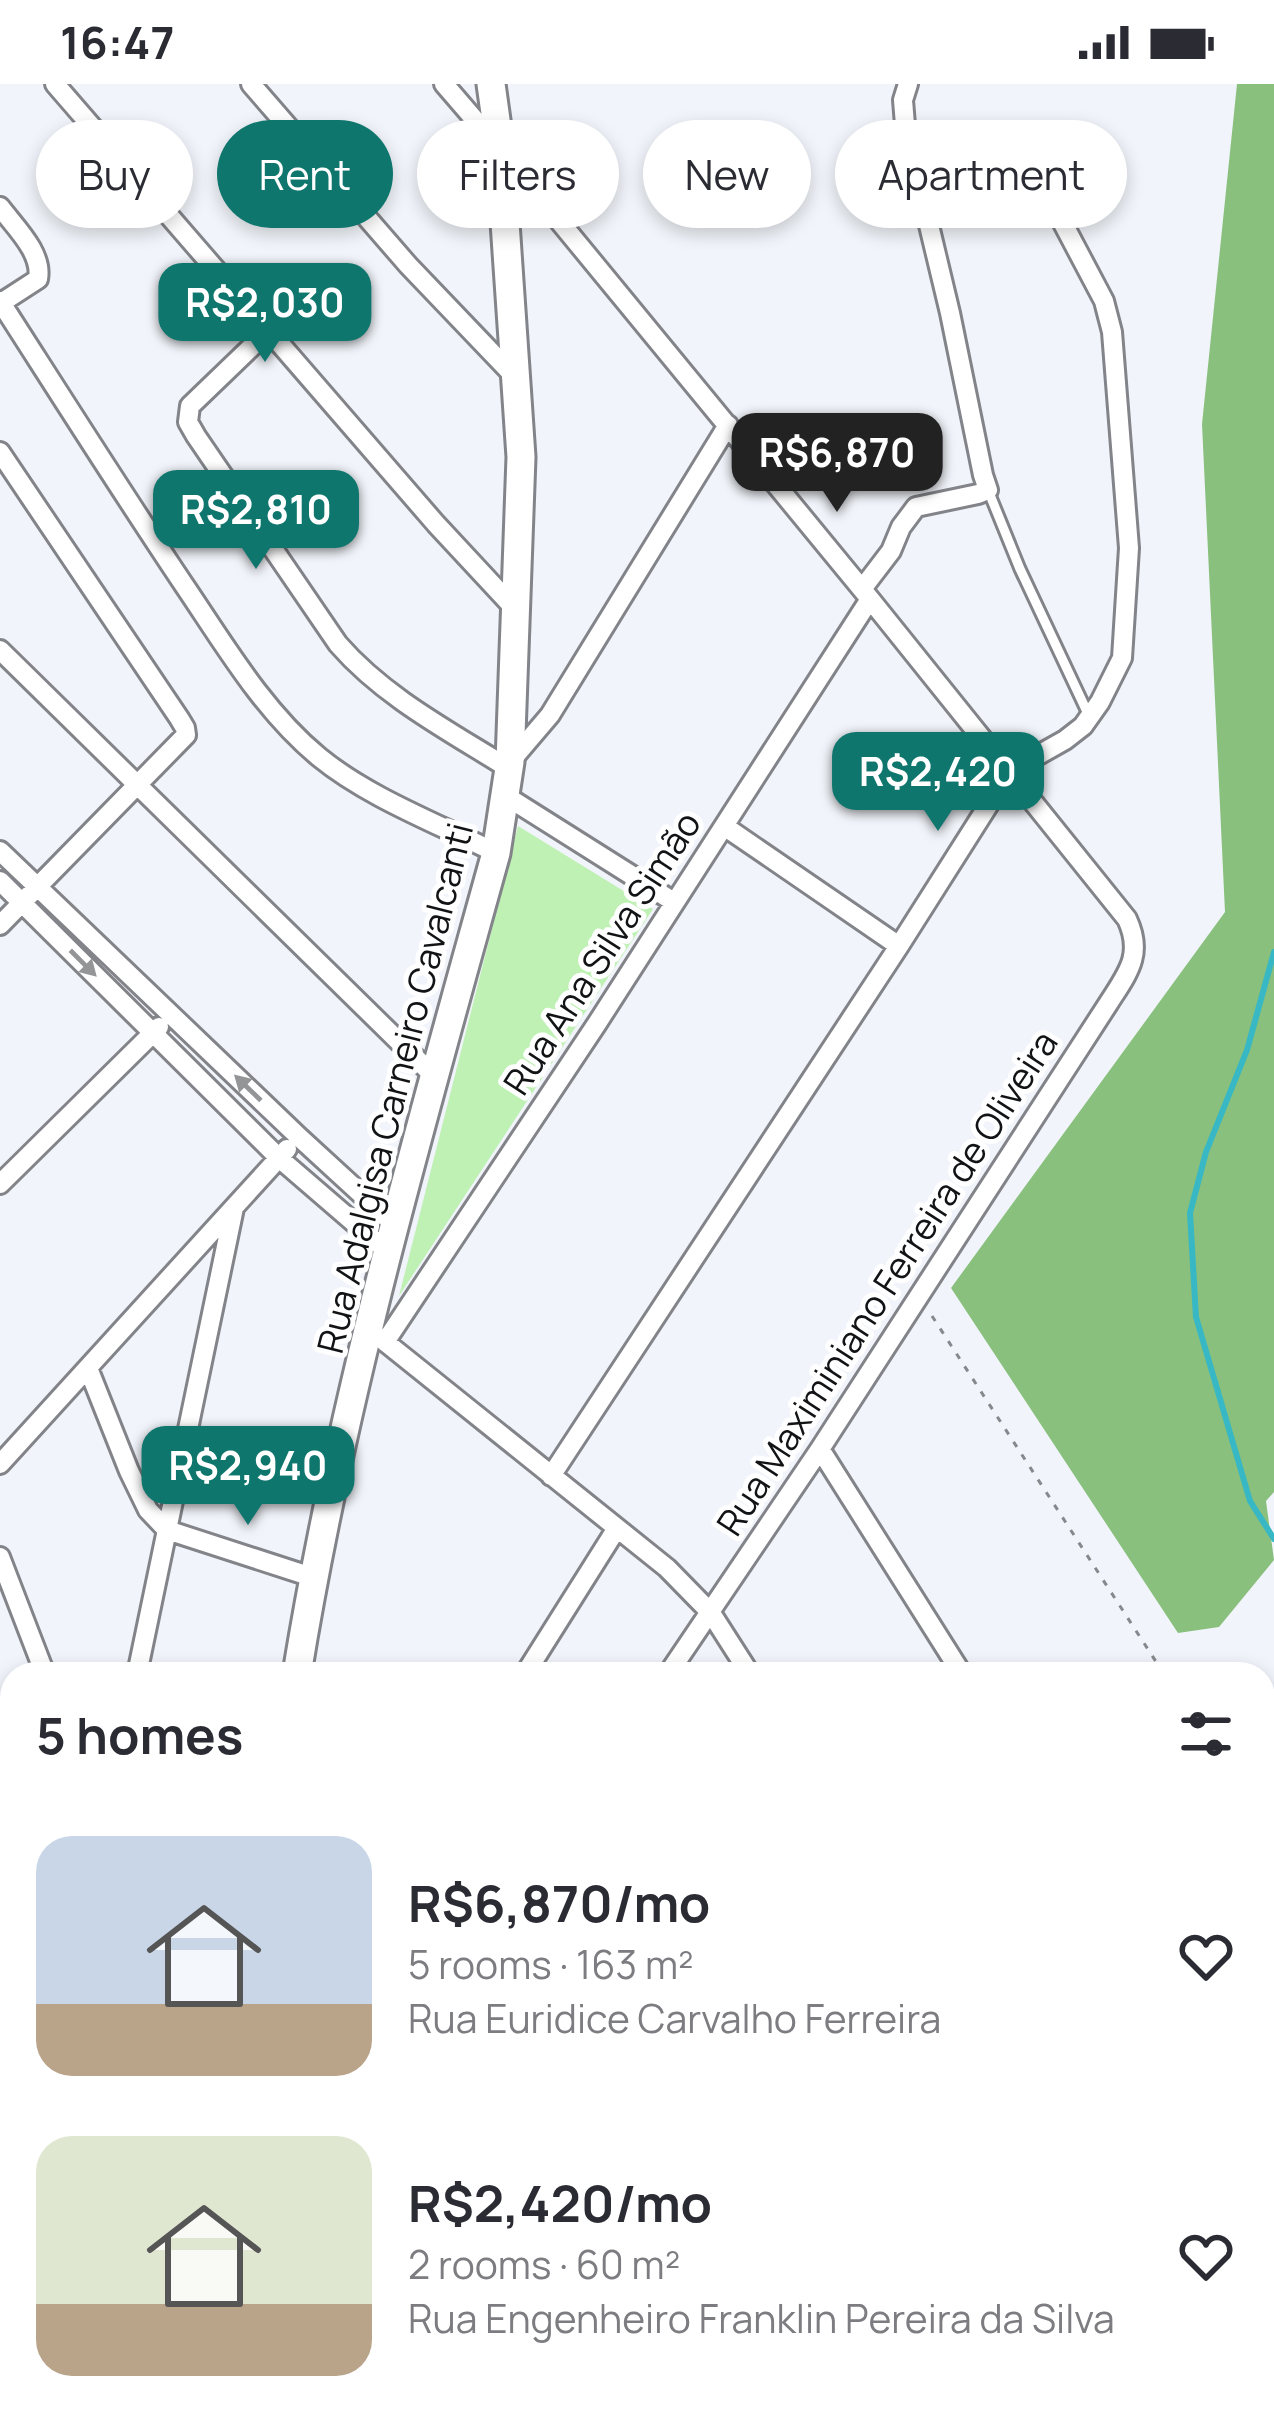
<!DOCTYPE html>
<html lang="en">
<head>
<meta charset="utf-8">
<style>
	:root { --surface:#fff; --page:#f2f2f3; --text:#2b2b33; --muted:#7c7c81; --accent:#0f766e }
	body { margin:0; font-family:Manrope,sans-serif; background:var(--page); color:var(--text); height:100vh; display:flex; flex-direction:column; font-size:45px; white-space:nowrap }
	* { box-sizing:border-box; margin:0 }
	p { font-size:39px; color:var(--muted) }
	.icon { flex:none; width:66px; height:66px; fill:none; stroke:currentColor; stroke-width:2; stroke-linecap:round; stroke-linejoin:round }
	.map { position:relative; flex:1; overflow:hidden }
	.side { position:absolute; left:0px; top:1578px; width:1275px; height:771px; display:flex; flex-direction:column; background:var(--surface); border-radius:36px 36px 0 0; box-shadow:0 6px 18px #0003 }
	.side>* { flex:none }
	.hud { position:absolute; left:36px; top:36px; width:1203px; height:108px; display:flex; gap:24px }
	.price { position:absolute; translate:-50% -102px; padding:0 27px; border-radius:24px; background:var(--accent); color:#fff; font-size:39px; line-height:78px; filter:drop-shadow(0 3px 6px #0008) }
	.price::after { content:''; position:absolute; left:50%; top:72px; width:36px; height:27px; margin-left:-18px; background:inherit; clip-path:polygon(0 0,100% 0,50% 100%) }
	.price.on { background:#222; color:#fff }
	ul { padding:0; list-style:none }
	li { display:flex; align-items:center; gap:36px; height:300px; padding:0 36px }
	li span { display:grid; place-items:center; flex:none; width:336px; height:240px; border-radius:36px; color:#555 }
	li>.icon { margin-inline-start:auto }
	span .icon { width:144px; height:144px; fill:#fffc; stroke-width:1 }
	li b { font-size:51px }
	h2 { display:flex; justify-content:space-between; align-items:center; height:144px; padding:0 36px; font-size:51px }
	.chip { padding:0 42px; border-radius:54px; background:var(--surface); box-shadow:0 6px 18px #0003; font-size:42px; line-height:108px }
	.chip.on { background:var(--accent); color:#fff }
	.status { display:flex; justify-content:space-between; align-items:center; height:84px; padding:0 60px; background:var(--surface); direction:ltr }
	.status svg { height:33px; fill:currentColor }
	.map>svg:first-child { display:block }
	.green { fill:#bff1b5 }
	.forest { fill:#89c07d }
	.lines { fill:none; stroke-linecap:round; stroke-linejoin:round }
	.stream { stroke:#37b8c4; stroke-width:6 }
	.lane-casing { stroke:#828489; stroke-width:15 }
	.street-casing { stroke:#828489; stroke-width:24 }
	.primary-casing { stroke:#828489; stroke-width:33 }
	.path { stroke:#86888c; stroke-width:3; stroke-dasharray:6 9; stroke-linecap:butt }
	.lane { stroke:#fff; stroke-width:9 }
	.street { stroke:#fff; stroke-width:18 }
	.primary { stroke:#fff; stroke-width:27 }
	.oneway { fill:#949596 }
	.labels { text-anchor:middle; stroke-width:10; stroke-linejoin:round; paint-order:stroke }
	.street-label { font-size:36px; fill:#121315; stroke:#fff }
</style>
</head>
<body>
<div class="status"><b>16:47</b><svg viewBox="0 0 49 12"><path d="M0 12V9h3v3zM5 12V6h3v6zM10 12V3h3v9zM15 12V0h3v12zM26 1h20v11H26zM47 4h2v5h-2z"/></svg></div>
<div class="map">
<svg width="1274" height="2348" viewBox="0 0 1274 2348">
	<rect width="100%" height="100%" fill="#f1f4fa"/>
	<!-- green -->
	<path class="green" d="M518,742L653,825L399,1212Z
		M935,2337H1185L1192,2348H943Z"/>
	<!-- forest -->
	<path class="forest" d="M1237,0H1274V1408L1266,1417L1274,1476L1219,1543L1178,1549L951,1204L1225,828L1202,340Z"/>
	<g class="lines">
		<!-- stream -->
		<path class="stream" d="M1274,868L1247,966L1206,1068L1190,1129L1196,1233L1250,1417L1274,1455"/>
		<defs>
			<path id="lane" d="M988,406L1020,485L1090,634
				M1263,1906L1274,1922
				M1263,1977L1274,1966"/>
			<path id="street" d="M55,0L436,440L516,526
				M251,0L408,181L517,295
				M444,0L500,65L870,515L1127,835C1144,871 1127,890 1108,920L820,1365L668,1590
				M0,123C15,143 43,169 38,195L1,219
				M0,217C61,312 121,407 184,501C224,560 263,627 319,673C369,714 439,740 496,769
				M270,245L190,322L188,338L196,352L338,560C384,613 449,647 508,684
				M0,368L179,634L185,644L186,651L0,841
				M862,505L891,467L901,443L916,423L978,410L988,406L983,391L950,229L905,41L903,16L908,0
				M0,566L434,992
				M510,678L550,631L728,341
				M506,712L674,818
				M724,742L899,862
				M0,767L299,1053L395,1141
				M0,797L279,1074L388,1168
				M0,1100L159,943
				M379,1253L667,1484L711,1529L750,1590
				M385,1258L596,941L870,515
				M88,1284L129,1387L148,1426L167,1446L312,1493
				M820,1365L962,1590
				M0,1380L287,1065
				M551,1392L899,862L1010,687L1065,656L1083,642L1100,618L1122,574L1129,464L1112,248L1104,217L1057,128L1042,75
				M0,1473L45,1590
				M137,1590L234,1124
				M525,1590L617,1444
				M1263,1633L1274,1620
				M1263,1740L1274,1757
				M0,1934L12,1959
				M1263,2074L1274,2091
				M540,2337L548,2348
				M713,2337L721,2348
				M919,2337L926,2348
				M1205,2337L1211,2348
				M0,2342L4,2348
				M36,2348L37,2337
				M485,2348L504,2337"/>
			<path id="primary" d="M297,1590C342,1312 421,1040 496,769L510,678L521,373L500,65L491,0
				M209,2337V2348"/>
		</defs>
		<!-- lane casing -->
		<use href="#lane" class="lane-casing"/>
		<!-- street casing -->
		<use href="#street" class="street-casing"/>
		<!-- primary casing -->
		<use href="#primary" class="primary-casing"/>
		<!-- path -->
		<path class="path" d="M932,1232L1164,1590"/>
		<!-- lane -->
		<use href="#lane" class="lane"/>
		<!-- street -->
		<use href="#street" class="street"/>
		<!-- primary -->
		<use href="#primary" class="primary"/>
	</g>
	<!-- one-way arrows -->
	<defs><path id="oneway-solid" d="M-6-.8H1V-3.2L6.5 0L1 3.2V.8H-6Z" transform="scale(3)"/></defs>
	<g class="oneway">
		<use href="#oneway-solid" transform="translate(83 879) rotate(45)"/>
		<use href="#oneway-solid" transform="translate(248 1004) rotate(-136)"/>
	</g>
	<g class="labels">
		<!-- street labels -->
		<g class="street-label">
			<text transform="translate(602 869) rotate(-57)" y="13">Rua Ana Silva Simão</text>
			<text transform="translate(395 1004) rotate(-76)" y="13">Rua Adalgisa Carneiro Cavalcanti</text>
			<text transform="translate(887 1199) rotate(-57)" y="13">Rua Maximiniano Ferreira de Oliveira</text>
		</g>
	</g>
</svg>
<b class="price" style="left:265px;top:281px">R$2,030</b>
<b class="price on" style="left:837px;top:431px">R$6,870</b>
<b class="price" style="left:256px;top:488px">R$2,810</b>
<b class="price" style="left:938px;top:750px">R$2,420</b>
<b class="price" style="left:248px;top:1444px">R$2,940</b>
<div class="hud">
<a class="chip">Buy</a>
<a class="chip on">Rent</a>
<a class="chip">Filters</a>
<a class="chip">New</a>
<a class="chip">Apartment</a>
</div>
<section class="side">
<h2>5 homes<svg class="icon" aria-label="filters" viewBox="0 0 24 24"><path d="M4 7h16M4 17h16"/><circle cx="9" cy="7" r="2"/><circle cx="15" cy="17" r="2"/></svg></h2>
<ul>
<li><span style="background:linear-gradient(#c9d6e8 70%,#b9a48a 0)"><svg class="icon" aria-label="home" viewBox="0 0 24 24"><path d="M3 11l9-7 9 7M6 9v11h12V9"/></svg></span><div><b>R$6,870/mo</b><p>5 rooms · 163 m²</p><p>Rua Euridice Carvalho Ferreira</p></div><svg class="icon" aria-label="heart" viewBox="0 0 24 24"><path d="M12 20l-8-8c-3-5 5-10 8-4 3-6 11-1 8 4z"/></svg></li>
<li><span style="background:linear-gradient(#dfe7d0 70%,#b9a48a 0)"><svg class="icon" aria-label="home" viewBox="0 0 24 24"><path d="M3 11l9-7 9 7M6 9v11h12V9"/></svg></span><div><b>R$2,420/mo</b><p>2 rooms · 60 m²</p><p>Rua Engenheiro Franklin Pereira da Silva</p></div><svg class="icon" aria-label="heart" viewBox="0 0 24 24"><path d="M12 20l-8-8c-3-5 5-10 8-4 3-6 11-1 8 4z"/></svg></li>
</ul>
</section>
</div>
</body>
</html>
